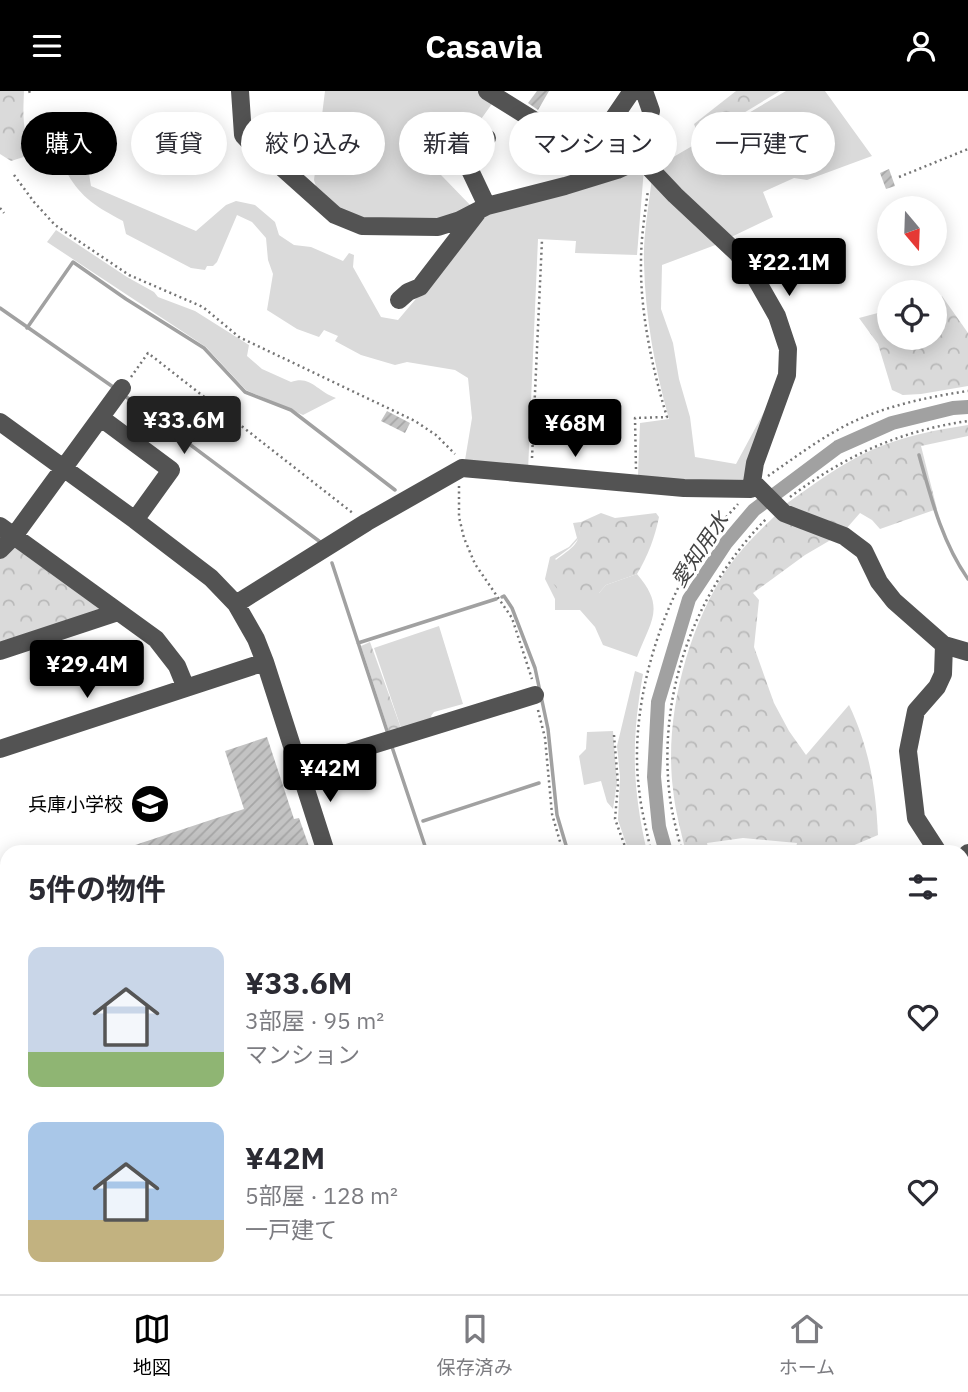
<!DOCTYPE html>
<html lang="ja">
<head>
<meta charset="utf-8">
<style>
	:root { --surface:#fff; --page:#f7f7f7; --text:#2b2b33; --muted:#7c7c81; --line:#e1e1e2; --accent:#000 }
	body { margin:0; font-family:"IBM Plex Sans","Noto Sans JP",sans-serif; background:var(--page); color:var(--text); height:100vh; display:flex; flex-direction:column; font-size:26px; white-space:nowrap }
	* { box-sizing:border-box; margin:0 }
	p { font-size:23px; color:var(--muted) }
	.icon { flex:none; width:38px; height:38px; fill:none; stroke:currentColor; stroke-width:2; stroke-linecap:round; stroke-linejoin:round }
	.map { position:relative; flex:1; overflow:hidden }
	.side { position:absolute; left:0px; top:754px; width:970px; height:450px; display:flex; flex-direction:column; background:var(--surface); border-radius:21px 21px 0 0; box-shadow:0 4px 18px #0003 }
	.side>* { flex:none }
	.hud { position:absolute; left:21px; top:21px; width:928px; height:63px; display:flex; gap:14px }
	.needle { width:46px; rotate:161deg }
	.tools { position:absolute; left:877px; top:105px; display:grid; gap:14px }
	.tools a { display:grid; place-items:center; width:70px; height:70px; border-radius:50%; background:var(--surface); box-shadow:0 4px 18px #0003; font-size:35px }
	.price { position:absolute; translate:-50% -60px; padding:0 16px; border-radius:7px; background:var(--accent); color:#fff; font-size:23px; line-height:46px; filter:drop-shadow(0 2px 4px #0008) }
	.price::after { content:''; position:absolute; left:50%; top:42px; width:21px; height:16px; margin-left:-10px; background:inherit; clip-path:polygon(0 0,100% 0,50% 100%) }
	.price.active { background:#222; color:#fff }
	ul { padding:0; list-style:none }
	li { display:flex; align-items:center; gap:21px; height:175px; padding:0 28px }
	li span { display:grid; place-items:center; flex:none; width:196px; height:140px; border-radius:14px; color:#555 }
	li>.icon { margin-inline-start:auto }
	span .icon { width:84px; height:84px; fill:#fffc; stroke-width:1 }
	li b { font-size:30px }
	h2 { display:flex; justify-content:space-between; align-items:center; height:84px; padding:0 28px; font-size:30px }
	.tag { padding:0 24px; border-radius:32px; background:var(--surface); box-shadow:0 4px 18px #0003; font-size:24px; line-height:63px }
	.tag.active { background:var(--accent); color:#fff }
	header { display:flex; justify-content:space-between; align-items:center; height:91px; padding:0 28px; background:var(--accent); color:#fff; font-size:32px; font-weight:800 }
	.dock { display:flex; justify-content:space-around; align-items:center; height:98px; border-top:2px solid var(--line); background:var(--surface); font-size:19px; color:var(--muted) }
	.dock a { display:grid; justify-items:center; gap:4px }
	.dock .active { color:var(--accent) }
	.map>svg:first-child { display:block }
	.green { fill:#dadada }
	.forest { fill:url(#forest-crowns) }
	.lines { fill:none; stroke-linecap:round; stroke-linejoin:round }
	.stream { stroke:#a1a1a1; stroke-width:3.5 }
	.canal { stroke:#a1a1a1; stroke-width:14 }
	.building { fill:url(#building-hatch) }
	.path { stroke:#757575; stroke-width:2.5; stroke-dasharray:2 3.5; stroke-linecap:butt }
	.minor { stroke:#535353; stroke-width:18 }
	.labels { text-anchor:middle; stroke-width:6; stroke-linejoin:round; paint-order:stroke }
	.poi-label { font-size:19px; fill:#000; stroke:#fff; text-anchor:end }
	.water-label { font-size:21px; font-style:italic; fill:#424242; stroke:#fff }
</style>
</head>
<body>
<header><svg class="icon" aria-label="menu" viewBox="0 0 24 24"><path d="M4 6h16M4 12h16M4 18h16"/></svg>Casavia<svg class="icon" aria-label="person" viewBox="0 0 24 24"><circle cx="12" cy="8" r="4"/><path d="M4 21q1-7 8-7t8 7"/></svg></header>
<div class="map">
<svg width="968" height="1203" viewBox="0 0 968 1203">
	<defs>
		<pattern id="forest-crowns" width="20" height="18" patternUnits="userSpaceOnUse" patternTransform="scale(1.75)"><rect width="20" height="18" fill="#dadada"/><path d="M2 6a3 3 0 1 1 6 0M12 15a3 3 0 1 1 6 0" fill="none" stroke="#b9b9b9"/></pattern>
		<pattern id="building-hatch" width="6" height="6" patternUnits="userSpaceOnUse" patternTransform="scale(1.75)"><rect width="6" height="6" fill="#c3c3c3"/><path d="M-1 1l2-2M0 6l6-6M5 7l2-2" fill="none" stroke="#a6a6a6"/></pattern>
	</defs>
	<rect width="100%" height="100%" fill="#fff"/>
	<!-- green -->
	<path class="green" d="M325,0H480L494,10L441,84L473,117L450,130L363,132L319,105L314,89Z
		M786,0H825L872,65L807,89L794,87L763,101L773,126L727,148L658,75Z
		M90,58L94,71L89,83L91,95L196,140L226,114L236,110L255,114L275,131L279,144L294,154L311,156L343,170L349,162L354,164L353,176L381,226L398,229L420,203L481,124L492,118L644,77L637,164L575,162L576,150L538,148L528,380L465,369L472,327L468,287L455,279L407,271L395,274L361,264L335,250L338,245L324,239L319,246L297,238L267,219L273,183L268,169L266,147L252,131L237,124L217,171L213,175H207L205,179L191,177L126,143L123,130C97,116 82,108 67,82L81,60Z
		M652,86L718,153L662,174L661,218L673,252L679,288L690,326L695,366L736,373L779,293L742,395L641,388L638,384L640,332L669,328C655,278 645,225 644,172C643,144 649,114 652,86Z
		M56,139L127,186L154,201L158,206L195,220L249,254L247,265L262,278L291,291C311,284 316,300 336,307L303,324L246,299L206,256L47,151Z
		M581,431L579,447L571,456L555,468L599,502L606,494L637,483C666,517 651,529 637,566L603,554L595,536L580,519H555V508L545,488L550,466L569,456L577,447L573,432Z
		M439,535L463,613L434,621L431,625L433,630L402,640L374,557Z
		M635,580L643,583C631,651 632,695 647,761H629L618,729L620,686L617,655Z
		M613,640L617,691L613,718L607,711L601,690L584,694L579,665L586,658L587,641Z"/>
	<!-- forest -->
	<path class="forest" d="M0,0H24C23,25 22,39 33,63L11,70L0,63Z
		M736,0H780L702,47L698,43L694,33Z
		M942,205L968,242V295L921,303L903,304L892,299L878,253L859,227L889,219V247H934L935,207Z
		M968,334V345L921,355L937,418L880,438L872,429L860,422L846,438L786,417V413C814,393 842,372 874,358C904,345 936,339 968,334Z
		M601,422L615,427L656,422L659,426C655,446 648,465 637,483L606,494L599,502L588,506L563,504C528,469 569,469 578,448C580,443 579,437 581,431Z
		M777,423L834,447L805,464L753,502L759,509L754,556L774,612L789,640L806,664L849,614C869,656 876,697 878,744L838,761H795L797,752L743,747L707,752L709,761H686C681,741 675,719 673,698C664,627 687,538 727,478C741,458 759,440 777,423Z
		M12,456H20L101,515L100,521L0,553V467Z
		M370,551L402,640L390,644L361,555Z"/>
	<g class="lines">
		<!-- stream -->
		<path class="stream" d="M0,217L116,298
			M27,237L73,171L126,208L204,257L245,301L291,319L395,399
			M125,305L323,453
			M919,364C931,407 942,451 968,488
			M332,472L388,643
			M502,506L504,505L512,517L535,577L548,638L557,724L568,761
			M358,552L496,508
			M392,656L427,761
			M423,730L539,692"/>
		<!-- canal -->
		<path class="canal" d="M666,761L659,736L654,686L658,611L689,508L726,452L754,419L838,356L892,332L953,317L968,316
			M586,1203L592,1197"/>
	</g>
	<!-- building -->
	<path class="building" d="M537,0H549L538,19L528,12Z
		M889,78L895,95L886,98L880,82Z
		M387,320L410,332L405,342L381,330Z
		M267,646L294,728L299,727L311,761H120V759L244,718L225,660Z"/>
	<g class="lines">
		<!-- path -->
		<path class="path" d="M29,0L30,2
			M14,84L34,111L55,134L129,184L203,216L239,246L415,330L436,344L455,363
			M899,86L968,58
			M0,117L4,122
			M131,286L148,262L354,423
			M532,367L542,149
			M636,378L635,327L667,326C652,277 640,220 641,170C641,146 645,123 648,99
			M768,385C800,363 832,338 869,324C900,312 934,305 968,300
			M459,395V426L464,447L475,473L512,527L532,588
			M790,406C845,365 899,340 968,330
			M538,619L545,647L552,723L563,761
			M614,644L618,693L615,728L627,761
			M651,761C647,740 641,719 639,698C629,620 657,524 700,458C710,442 725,428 738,413
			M682,761C677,741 671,720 669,699C659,597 696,499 767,427
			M962,1120L968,1113
			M558,1203L564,1197
			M602,1203L608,1197"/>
		<!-- minor -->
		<path class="minor" d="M240,0L243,44L257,59L278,73L335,124L362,135L438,136L460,129L487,115L565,95L617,79L641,68
			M593,57L632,0
			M641,68L642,52L651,20L644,0
			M487,115L468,75L473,62L487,47
			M399,209L408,201L420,196L477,122
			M101,327L171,379L135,429
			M0,331L135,429L211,487L236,513L256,548L265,571L326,761
			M756,394L784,422L844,445L864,460L879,491L894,510L944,554L968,561
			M0,435L156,548L177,575L186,597
			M0,459L14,445L122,297
			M236,513L367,431L462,377L684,397L751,398L755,372L787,284L788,258L777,225L752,181L737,162L675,104L641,68L567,50L487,0
			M0,560L118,521
			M0,658L265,571
			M298,677L535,604
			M938,761L916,727L908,660L916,620L937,596L943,583L944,554
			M962,768L968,762
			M962,857L968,870
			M0,933L7,954
			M0,981L7,974
			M0,1135L7,1128
			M962,1191L968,1194
			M0,1200L5,1203
			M64,1203L69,1197
			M157,1203L162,1197
			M282,1203L287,1197
			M408,1203L414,1197
			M537,1203L543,1197
			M732,1203L736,1197
			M920,1203L923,1197"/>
	</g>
	<!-- icons -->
	<defs>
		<symbol id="school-disc" viewBox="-11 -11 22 22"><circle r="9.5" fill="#000" stroke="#fff"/><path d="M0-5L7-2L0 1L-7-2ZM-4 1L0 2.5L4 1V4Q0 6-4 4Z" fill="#fff"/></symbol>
	</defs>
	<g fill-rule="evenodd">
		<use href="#school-disc" x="128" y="691" width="44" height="44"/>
	</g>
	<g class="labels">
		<!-- poi labels -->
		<g class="poi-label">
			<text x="123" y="720">兵庫小学校</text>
		</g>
		<!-- water labels -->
		<g class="water-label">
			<text transform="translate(700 459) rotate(-56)" y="7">愛知用水</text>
		</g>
	</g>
</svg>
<div class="tools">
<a><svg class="needle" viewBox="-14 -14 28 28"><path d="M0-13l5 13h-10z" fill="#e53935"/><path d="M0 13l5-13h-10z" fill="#7c7c81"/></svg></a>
<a><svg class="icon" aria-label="locate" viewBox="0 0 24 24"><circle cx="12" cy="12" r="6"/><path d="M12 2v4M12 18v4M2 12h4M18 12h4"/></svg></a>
</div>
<b class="price" style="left:789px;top:207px">¥22.1M</b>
<b class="price active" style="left:184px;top:365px">¥33.6M</b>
<b class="price" style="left:575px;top:368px">¥68M</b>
<b class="price" style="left:87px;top:609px">¥29.4M</b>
<b class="price" style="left:330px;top:713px">¥42M</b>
<div class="hud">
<a class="tag active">購入</a>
<a class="tag">賃貸</a>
<a class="tag">絞り込み</a>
<a class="tag">新着</a>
<a class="tag">マンション</a>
<a class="tag">一戸建て</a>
</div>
<section class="side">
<h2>5件の物件<svg class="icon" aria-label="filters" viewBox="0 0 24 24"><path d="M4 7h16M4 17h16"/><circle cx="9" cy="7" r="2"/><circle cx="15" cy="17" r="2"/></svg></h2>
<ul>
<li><span style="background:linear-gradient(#c9d6e8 75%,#8fb573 0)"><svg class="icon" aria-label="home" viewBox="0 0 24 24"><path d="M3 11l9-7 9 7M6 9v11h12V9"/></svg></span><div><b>¥33.6M</b><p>3部屋 · 95 m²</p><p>マンション</p></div><svg class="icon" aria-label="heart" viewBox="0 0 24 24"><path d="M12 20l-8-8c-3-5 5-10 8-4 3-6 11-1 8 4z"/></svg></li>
<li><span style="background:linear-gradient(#a9c7e8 70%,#c2b280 0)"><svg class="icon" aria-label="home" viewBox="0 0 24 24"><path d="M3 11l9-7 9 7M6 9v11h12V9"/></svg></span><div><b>¥42M</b><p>5部屋 · 128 m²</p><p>一戸建て</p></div><svg class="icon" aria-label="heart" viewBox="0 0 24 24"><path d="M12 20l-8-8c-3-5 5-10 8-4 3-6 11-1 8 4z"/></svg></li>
</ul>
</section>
</div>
<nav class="dock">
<a class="active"><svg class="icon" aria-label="map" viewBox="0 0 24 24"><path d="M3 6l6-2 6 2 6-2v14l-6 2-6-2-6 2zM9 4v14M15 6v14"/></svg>地図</a>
<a><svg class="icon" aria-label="saved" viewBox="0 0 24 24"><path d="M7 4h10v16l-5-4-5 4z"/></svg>保存済み</a>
<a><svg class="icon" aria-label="home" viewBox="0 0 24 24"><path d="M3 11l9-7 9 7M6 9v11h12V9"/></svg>ホーム</a>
</nav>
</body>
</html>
